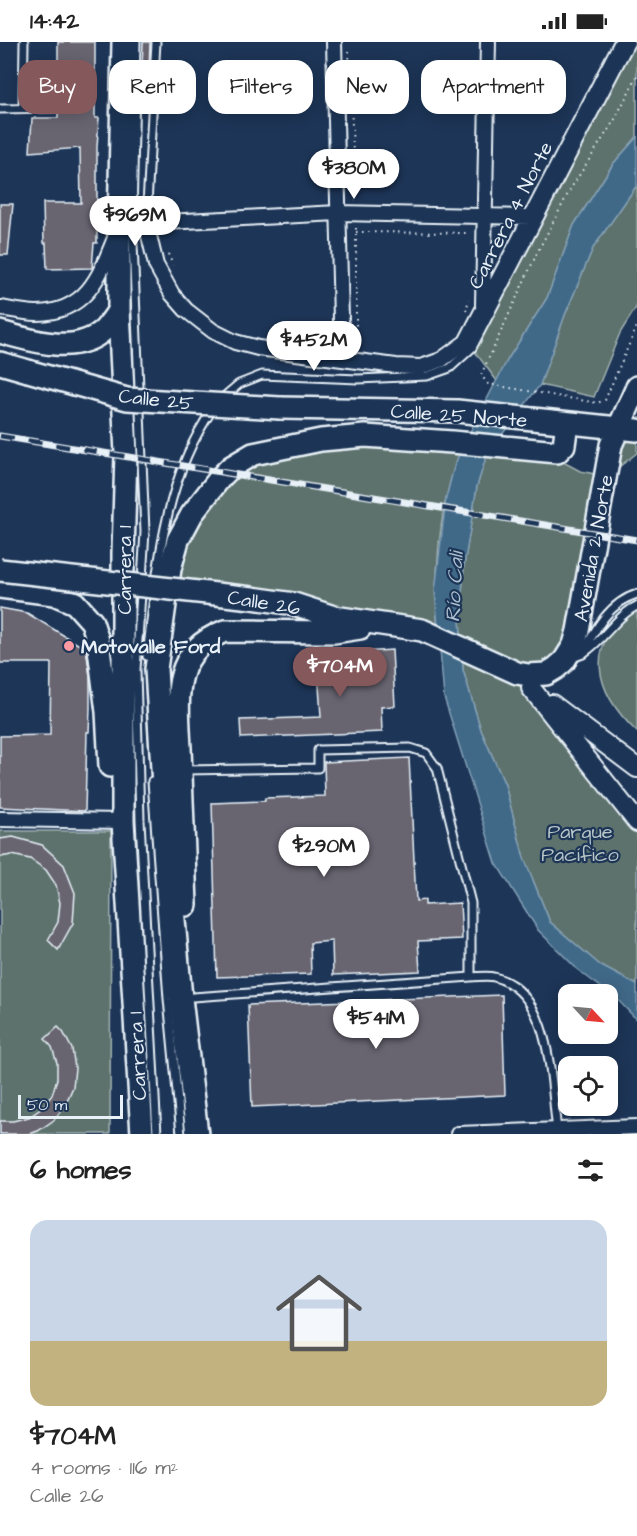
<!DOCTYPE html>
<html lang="en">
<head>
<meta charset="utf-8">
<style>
	:root { --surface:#fff; --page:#f2f2f2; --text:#222; --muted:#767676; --accent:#85585c }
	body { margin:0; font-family:"Architects Daughter",sans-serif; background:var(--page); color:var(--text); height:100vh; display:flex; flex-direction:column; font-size:22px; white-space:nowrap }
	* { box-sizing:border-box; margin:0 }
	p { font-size:20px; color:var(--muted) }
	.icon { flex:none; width:33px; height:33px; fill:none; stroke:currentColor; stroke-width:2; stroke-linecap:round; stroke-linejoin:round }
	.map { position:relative; height:1092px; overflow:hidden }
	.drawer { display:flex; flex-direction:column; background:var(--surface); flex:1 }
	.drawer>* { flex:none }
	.hud { position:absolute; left:18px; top:18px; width:602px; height:54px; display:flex; gap:12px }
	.needle { width:39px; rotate:116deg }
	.buttons { position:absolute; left:558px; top:942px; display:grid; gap:12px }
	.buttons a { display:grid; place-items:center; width:60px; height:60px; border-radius:12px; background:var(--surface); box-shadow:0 3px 15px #0003; font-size:30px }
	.scale { position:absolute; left:18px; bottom:15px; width:105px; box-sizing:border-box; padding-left:6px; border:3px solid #e8f1f8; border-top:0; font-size:16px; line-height:21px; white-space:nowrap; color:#e8f1f8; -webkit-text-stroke:4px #1d3557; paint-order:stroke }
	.price { position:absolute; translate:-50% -51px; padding:0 14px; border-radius:21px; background:#fff; color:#222; font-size:20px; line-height:39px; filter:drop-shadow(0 2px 3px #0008) }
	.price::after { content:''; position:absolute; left:50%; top:36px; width:18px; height:14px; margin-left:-9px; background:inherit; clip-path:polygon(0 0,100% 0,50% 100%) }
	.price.on { background:var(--accent); color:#fff }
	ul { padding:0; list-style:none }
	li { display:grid; align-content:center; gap:12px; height:318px; padding:0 30px }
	li span { display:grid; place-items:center; height:186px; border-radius:18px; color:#555 }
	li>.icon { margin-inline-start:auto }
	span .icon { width:108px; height:108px; fill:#fffc; stroke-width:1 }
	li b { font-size:26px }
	h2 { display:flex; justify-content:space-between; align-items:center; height:72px; padding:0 30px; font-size:26px }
	.pill { padding:0 21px; border-radius:18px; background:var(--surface); box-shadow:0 3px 15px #0003; font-size:21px; line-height:54px }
	.pill.on { background:var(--accent); color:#fff }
	.status { display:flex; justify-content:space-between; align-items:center; height:42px; padding:0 30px; background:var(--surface); direction:ltr }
	.status svg { height:16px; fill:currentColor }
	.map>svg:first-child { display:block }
	.green { fill:#5d726d; stroke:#a2b2b2; stroke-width:1.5 }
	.water { fill:#406988; stroke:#839fb5; stroke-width:1.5 }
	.building { fill:#676571; stroke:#e8f1f8; stroke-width:1.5 }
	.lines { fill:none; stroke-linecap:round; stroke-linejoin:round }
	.lane-casing { stroke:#e8f1f8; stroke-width:11 }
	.street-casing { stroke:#e8f1f8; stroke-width:18 }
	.secondary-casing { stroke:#e8f1f8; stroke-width:22 }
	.primary-casing { stroke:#e8f1f8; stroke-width:26 }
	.path { stroke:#e8f1f8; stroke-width:2; stroke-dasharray:1.5 4.5; stroke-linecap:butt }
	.lane { stroke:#1d3557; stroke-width:7 }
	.street { stroke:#1d3557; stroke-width:14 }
	.secondary { stroke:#1d3557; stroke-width:18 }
	.primary { stroke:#1d3557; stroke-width:21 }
	.rail-casing { stroke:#e8f1f8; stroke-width:7 }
	.rail { stroke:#1d3557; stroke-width:4.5; stroke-dasharray:14; stroke-linecap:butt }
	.primary-bridge-casing { stroke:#e8f1f8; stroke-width:26; stroke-linecap:butt }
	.primary-bridge { stroke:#1d3557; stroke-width:21 }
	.poi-dot { fill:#ff9aa2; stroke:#1d3557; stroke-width:2 }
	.labels { text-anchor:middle; stroke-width:4.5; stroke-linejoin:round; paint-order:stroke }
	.street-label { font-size:20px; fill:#e8f1f8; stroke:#1d3557 }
	.poi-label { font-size:20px; font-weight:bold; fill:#e8f1f8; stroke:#1d3557; text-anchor:start }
	.park-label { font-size:20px; fill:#b7c5c7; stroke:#1d3557 }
	.water-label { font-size:21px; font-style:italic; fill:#adc1d1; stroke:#1d3557 }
</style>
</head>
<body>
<div class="status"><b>14:42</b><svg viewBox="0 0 49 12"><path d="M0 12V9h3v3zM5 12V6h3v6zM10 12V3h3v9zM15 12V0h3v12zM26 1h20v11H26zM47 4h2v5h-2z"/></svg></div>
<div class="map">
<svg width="637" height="1092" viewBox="0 0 637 1092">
	<rect width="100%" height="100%" fill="#1d3557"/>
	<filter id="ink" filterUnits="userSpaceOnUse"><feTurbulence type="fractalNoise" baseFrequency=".0167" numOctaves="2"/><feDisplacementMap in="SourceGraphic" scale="12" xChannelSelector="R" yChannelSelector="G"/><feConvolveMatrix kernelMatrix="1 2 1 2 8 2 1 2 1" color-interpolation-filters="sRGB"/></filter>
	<g filter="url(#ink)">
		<!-- green -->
		<path class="green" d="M631,0H637V95L613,122L574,183L547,256L508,317L497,339L472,306Z
			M637,143V264L620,291L594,355L540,343L565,273L593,206Z
			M637,388V411L606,435L574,603L528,633L637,780V943L601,924L550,880L524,816L505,743L481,688L463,628L460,578L464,524L477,444L487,412L554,415L580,429L605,434L611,403Z
			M320,398L462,405C438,463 434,531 438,593L169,545L170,527L220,436Z
			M637,564V690C594,649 582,602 637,564Z
			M0,789H111L110,1092H0Z"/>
		<!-- water -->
		<path class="water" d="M637,95V143L593,206L565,273L540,343L487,412L477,444L464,524L460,578L463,628L481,688L505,743L524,816L550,880L601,924L637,943V978L618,958L578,928L538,888L496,821L444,655L435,549L446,456L454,425L462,405L508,317L547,256L574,183L613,122Z"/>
		<!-- building -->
		<path class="building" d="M58,0H95V76H99L97,105V201H94L92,226L47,227L46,201H44L43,161H81L80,106L30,110L32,76H58Z
			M143,0H150L148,52H141Z
			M0,162H13L8,213H0Z
			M0,566L27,571L86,607L90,634V666L89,690H87L85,769L0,765V694L50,693L51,621H0Z
			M392,608L395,664L381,665L382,690L241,696L240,678L321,675L317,613Z
			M409,716L416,859L425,858V863L460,861L462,897L418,899L420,929L333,933L332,899L310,901L311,932L217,935L212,761L265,759V756L325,754L324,720Z
			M13,795L42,803L64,823L75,851L73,881L58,908L48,898L58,880L60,861L56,843L46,828L30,817L12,813L0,815V797Z
			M502,953L505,1053L252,1065L248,963Z
			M58,985L63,990L72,1007L75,1026L73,1045L65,1063L54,1078L38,1089L28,1092H0V1079H13L29,1075L42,1066L52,1053L57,1037V1021L52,1005L45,997Z"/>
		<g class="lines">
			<defs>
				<path id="lane" d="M136,0L132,177L145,490L136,628L140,778L157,1092
					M23,65L24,0
					M0,67L54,66
					M146,181L156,0
					M220,358L239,342L262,333L358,337L427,334L450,326L472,306L631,0
					M585,610C604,598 617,573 637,564
					M147,614C157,531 163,437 213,367
					M572,616L583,612C594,588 610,560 637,552
					M184,728L318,726V708L410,706L426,711L437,726L471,861V935
					M152,739L168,957L181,1092
					M193,955L471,935C478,935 487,933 494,935C553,950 550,1040 557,1088"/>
				<path id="street" d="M334,0L342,317
					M531,175L338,171L146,181L156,223L172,252L186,268L213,289L235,300L258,306L396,324L421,325L441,318L466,300L622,0
					M483,264L488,0
					M0,266C12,268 25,271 37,271C86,270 99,236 115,196
					M0,777L123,779
					M458,1092L637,1085"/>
				<path id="secondary" d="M531,646L637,780
					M552,662L637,726"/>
				<path id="primary" d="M123,0L119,186V268L126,412L123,511V779L142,1092
					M0,290C32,299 77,314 105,287C110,281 115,274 119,268
					M0,321L28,329
					M280,366L457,369L637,388
					M0,545L54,552L75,561L92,580L98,599L107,670L110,724
					M252,556L294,562L334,575L422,588L517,631L528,633L546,632L556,626L564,619L574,603L578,589L611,403L637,345
					M186,863C184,811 182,758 180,706C179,685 176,653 182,633C188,610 204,597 225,589L334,590L360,586
					M197,1092L181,956L165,777L156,627L170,527L178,498L192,472L220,436L231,425L253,412L321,398L365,394L452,400L557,410L564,403L567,381"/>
			</defs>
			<!-- lane casing -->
			<use href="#lane" class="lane-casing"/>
			<!-- street casing -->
			<use href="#street" class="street-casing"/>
			<!-- secondary casing -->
			<use href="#secondary" class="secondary-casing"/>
			<!-- primary casing -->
			<use href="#primary" class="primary-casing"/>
			<!-- path -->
			<path class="path" d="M349,9L355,159
				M637,34L614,79L571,146L538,209L481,333L488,342L597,361L605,358L637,284
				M356,186V291
				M356,190L469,191
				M168,212L173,223
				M466,269L469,257
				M326,282V300"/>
			<!-- lane -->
			<use href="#lane" class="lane"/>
			<!-- street -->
			<use href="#street" class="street"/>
			<!-- secondary -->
			<use href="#secondary" class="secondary"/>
			<!-- primary -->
			<use href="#primary" class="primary"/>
			<defs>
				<path id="rail" d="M0,394L637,498"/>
			</defs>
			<!-- rail casing -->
			<use href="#rail" class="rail-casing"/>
			<!-- rail -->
			<use href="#rail" class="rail"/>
			<defs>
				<path id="primary-bridge" d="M28,329L127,357L280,366
					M0,528L252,556"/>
			</defs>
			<!-- primary-bridge casing -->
			<use href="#primary-bridge" class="primary-bridge-casing"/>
			<!-- primary-bridge -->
			<use href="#primary-bridge" class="primary-bridge"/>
		</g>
	</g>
	<!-- markers -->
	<circle class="poi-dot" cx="69" cy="604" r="6"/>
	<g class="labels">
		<!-- street labels -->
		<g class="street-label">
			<text transform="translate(510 173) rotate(-63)" y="7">Carrera 4 Norte</text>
			<text transform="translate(156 357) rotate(6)" y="7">Calle 25</text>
			<text transform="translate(459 373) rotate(4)" y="7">Calle 25 Norte</text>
			<text transform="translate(593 506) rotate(-80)" y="7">Avenida 2 Norte</text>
			<text transform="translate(124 528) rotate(-90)" y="7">Carrera 1</text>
			<text transform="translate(264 560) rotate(9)" y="7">Calle 26</text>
			<text transform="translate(137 1014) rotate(-93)" y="7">Carrera 1</text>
		</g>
		<!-- poi labels -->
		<g class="poi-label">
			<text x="81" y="611">Motovalle Ford</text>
		</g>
		<!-- park labels -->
		<g class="park-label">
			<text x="580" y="796">Parque<tspan x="580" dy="23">Pacífico</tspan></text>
		</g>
		<!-- water labels -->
		<g class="water-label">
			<text transform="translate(454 545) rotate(-87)" y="7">Río Cali</text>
		</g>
	</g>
</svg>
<div class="buttons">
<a><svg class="needle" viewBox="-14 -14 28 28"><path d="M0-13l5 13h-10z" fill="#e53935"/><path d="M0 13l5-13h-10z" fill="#767676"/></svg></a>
<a><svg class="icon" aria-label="locate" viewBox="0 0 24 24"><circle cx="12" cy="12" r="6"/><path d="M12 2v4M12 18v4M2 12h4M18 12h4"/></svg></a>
</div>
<div class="scale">50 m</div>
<b class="price" style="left:354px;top:158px">$380M</b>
<b class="price" style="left:135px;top:205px">$969M</b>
<b class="price" style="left:314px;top:330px">$452M</b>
<b class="price on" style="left:340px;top:656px">$704M</b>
<b class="price" style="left:324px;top:836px">$290M</b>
<b class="price" style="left:376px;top:1008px">$541M</b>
<div class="hud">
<a class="pill on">Buy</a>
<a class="pill">Rent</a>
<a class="pill">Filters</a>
<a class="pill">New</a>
<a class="pill">Apartment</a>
</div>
</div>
<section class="drawer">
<h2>6 homes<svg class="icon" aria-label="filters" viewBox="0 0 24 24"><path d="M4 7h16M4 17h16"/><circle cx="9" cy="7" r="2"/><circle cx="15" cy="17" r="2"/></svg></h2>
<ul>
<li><span style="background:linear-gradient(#c9d6e8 65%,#c2b280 0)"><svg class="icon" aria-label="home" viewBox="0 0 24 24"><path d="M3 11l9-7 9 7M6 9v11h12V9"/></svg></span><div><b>$704M</b><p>4 rooms · 116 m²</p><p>Calle 26</p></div></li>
</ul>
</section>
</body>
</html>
